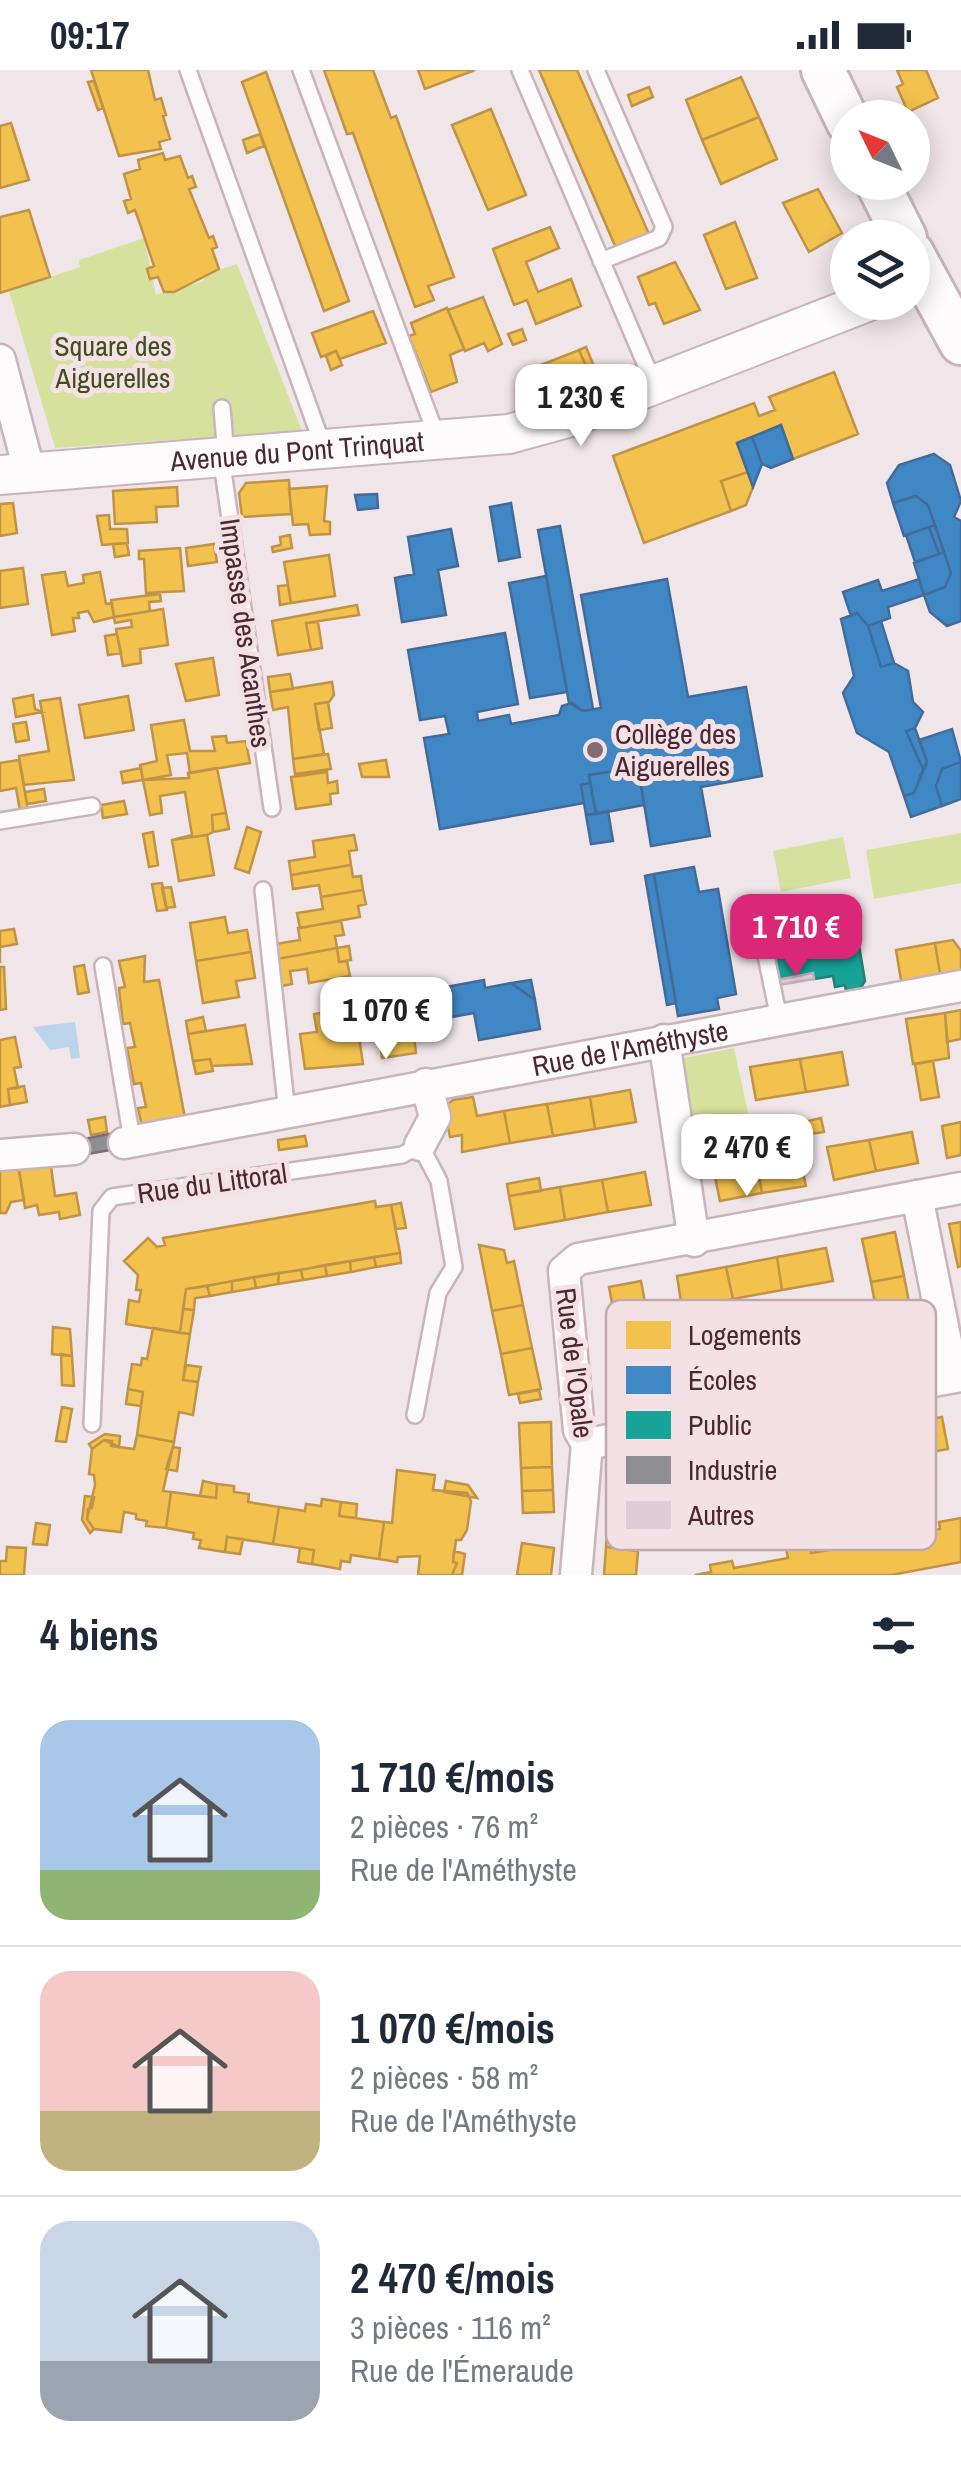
<!DOCTYPE html>
<html lang="fr">
<head>
<meta charset="utf-8">
<style>
	:root { --surface:#fff; --page:#f6f6f7; --text:#1f2937; --muted:#747a83; --line:#e0e1e3; --accent:#db2777 }
	body { margin:0; font-family:"Archivo Narrow",sans-serif; background:var(--page); color:var(--text); height:100vh; display:flex; flex-direction:column; font-size:38px; white-space:nowrap }
	* { box-sizing:border-box; margin:0 }
	p { font-size:32px; color:var(--muted) }
	.icon { flex:none; width:55px; height:55px; fill:none; stroke:currentColor; stroke-width:2; stroke-linecap:round; stroke-linejoin:round }
	.map { position:relative; height:1505px; overflow:hidden }
	.panel { display:flex; flex-direction:column; background:var(--surface); flex:1 }
	.panel>* { flex:none }
	.needle { width:65px; rotate:313deg }
	.fabs { position:absolute; left:830px; top:30px; display:grid; gap:20px }
	.fabs a { display:grid; place-items:center; width:100px; height:100px; border-radius:50%; background:var(--surface); box-shadow:0 5px 25px #0003; font-size:50px }
	.price { position:absolute; translate:-50% -85px; padding:0 22px; border-radius:20px; background:#fff; color:#222; font-size:32px; line-height:65px; filter:drop-shadow(0 2px 5px #0008) }
	.price::after { content:''; position:absolute; left:50%; top:60px; width:30px; height:22px; margin-left:-15px; background:inherit; clip-path:polygon(0 0,100% 0,50% 100%) }
	.price.on { background:var(--accent); color:#fff }
	ul { padding:0; list-style:none }
	li { display:flex; align-items:center; gap:30px; height:250px; padding:0 40px }
	li+li { border-top:2px solid var(--line) }
	li span { display:grid; place-items:center; flex:none; width:280px; height:200px; border-radius:30px; color:#555 }
	li>.icon { margin-inline-start:auto }
	span .icon { width:120px; height:120px; fill:#fffc; stroke-width:1 }
	li b { font-size:42px }
	h2 { display:flex; justify-content:space-between; align-items:center; height:120px; padding:0 40px; font-size:42px }
	.status { display:flex; justify-content:space-between; align-items:center; height:70px; padding:0 50px; background:var(--surface); direction:ltr }
	.status svg { height:28px; fill:currentColor }
	.map>svg:first-child { display:block }
	.green { fill:#d6e19e }
	.water { fill:#bbd4ec }
	.homes { fill:#f2c14e; stroke:#c09346; stroke-width:2.5 }
	.schools { fill:#3f88c5; stroke:#426b99; stroke-width:2.5 }
	.public { fill:#17a398; stroke:#267e79; stroke-width:2.5 }
	.industry { fill:#8d8d92; stroke:#796e75; stroke-width:2.5 }
	.building { fill:#e0ccd7; stroke:#c2afba; stroke-width:2.5 }
	.lines { fill:none; stroke-linecap:round; stroke-linejoin:round }
	.service-casing { stroke:#c9b4ba; stroke-width:20 }
	.minor-casing { stroke:#c9b4ba; stroke-width:35 }
	.tertiary-casing { stroke:#c9b4ba; stroke-width:42 }
	.secondary-casing { stroke:#c9b4ba; stroke-width:48 }
	.service { stroke:#fdfbfc; stroke-width:15 }
	.minor { stroke:#fdfbfc; stroke-width:30 }
	.tertiary { stroke:#fdfbfc; stroke-width:38 }
	.secondary { stroke:#fdfbfc; stroke-width:42 }
	.poi-dot { fill:#846a72; stroke:#f4e1e6; stroke-width:4 }
	.labels { text-anchor:middle; stroke-width:10; stroke-linejoin:round; paint-order:stroke }
	.park-label { font-size:28px; fill:#424e1c; stroke:#f4e1e6 }
	.street-label { font-size:28px; fill:#4a2732; stroke:#f4e1e6 }
	.poi-label { font-size:28px; fill:#4a2732; stroke:#f4e1e6; text-anchor:start }
	.key { fill:#f4e1e6; stroke:#c1a9b0; stroke-width:2.5 }
	.key-label { font-size:28px; fill:#4a2732 }
</style>
</head>
<body>
<div class="status"><b>09:17</b><svg viewBox="0 0 49 12"><path d="M0 12V9h3v3zM5 12V6h3v6zM10 12V3h3v9zM15 12V0h3v12zM26 1h20v11H26zM47 4h2v5h-2z"/></svg></div>
<div class="map">
<svg width="961" height="1505" viewBox="0 0 961 1505">
	<rect width="100%" height="100%" fill="#f0e5e8"/>
	<!-- green -->
	<path class="green" d="M144,168L156,225L204,211V205L237,194L302,361L55,378L9,221L80,197L79,190Z
		M961,763V813L874,829L866,780Z
		M843,767L851,808L781,822L773,781Z
		M734,978L751,1057L695,1069L679,989Z"/>
	<!-- water -->
	<path class="water" d="M75,952L80,988L71,989L69,977L50,980L33,957Z"/>
	<!-- homes -->
	<path class="homes" d="M91,0H148L155,30L161,28L166,45L163,46L170,69L159,72L161,79L119,86Z
		M324,0H373L391,48L396,46L454,207L428,216L434,230L415,237L353,63L347,64Z
		M418,0H475L425,19Z
		M539,0H577L649,164L616,178Z
		M897,0H926L938,28L908,42L897,17L903,14Z
		M266,2L349,231L324,241L242,12Z
		M741,7L759,47L702,70L686,30Z
		M94,11L103,38L98,40L88,12Z
		M649,17L653,27L632,36L628,25Z
		M491,39L526,125L488,140L452,55Z
		M759,47L777,89L721,114L702,70Z
		M11,53L29,110L0,118V56Z
		M260,64L264,76L247,83L243,70Z
		M163,83L165,90L180,86L188,108L192,106L196,117L189,119L209,168L213,166L217,177L212,179L219,199L174,222H164L158,207L150,209L147,199L154,196L140,154L135,140L128,143L124,131L131,129L124,104L140,99L138,90Z
		M818,119L842,163L809,182L783,133Z
		M29,140L50,207L0,223V147Z
		M735,152L757,208L726,219L704,165Z
		M550,157L559,178L526,192L538,222L571,209L581,236L536,254L527,230L514,235L493,179Z
		M675,192L700,240L664,254L655,233L649,235L638,207Z
		M483,227L502,274L488,281L484,273L465,281L448,240Z
		M447,238L464,279L450,285L457,312L431,322L409,266L415,264L411,253Z
		M373,241L386,273L340,289L336,281L321,287L312,263Z
		M522,259L526,270L513,275L508,264Z
		M586,277L602,316L596,319L579,280Z
		M579,280L596,319L539,341L523,302Z
		M336,281L342,295L331,300L326,286Z
		M834,302L858,364L793,389L781,355L737,373L748,402L721,411L731,441L644,473L613,386L754,333L759,346L775,340L769,327Z
		M748,402L753,417L746,435L731,441L721,411Z
		M289,410L291,444L242,447L239,423L246,413Z
		M327,416L324,451L330,452V464L310,465L308,454L293,455L289,419Z
		M177,417L178,436L156,437L157,452L115,454L113,421Z
		M13,433L17,463L0,466V434Z
		M109,445L110,459H127L128,473L102,475L97,446Z
		M290,465L292,478L273,482L272,477L281,475L280,467Z
		M127,473L129,485L115,487L113,474Z
		M214,474L217,492L188,496L186,478Z
		M180,478L184,521L146,523L144,489H139V481Z
		M329,485L335,526L291,533L284,492Z
		M23,498L28,534L0,538V501Z
		M65,502L68,516L84,513L83,505L100,502L106,534L112,533L114,547L94,552L88,541L78,543L79,548H73L75,561L52,565L42,505Z
		M288,515L291,533L280,535L278,516Z
		M160,524L161,531L149,532L150,541L114,547L111,530Z
		M357,535L359,545L306,553L311,580L278,585L272,551Z
		M163,539L168,575L140,579L141,593L123,596L116,559L132,557L131,550L115,553L114,547Z
		M318,552L322,578L311,580L306,553Z
		M117,564L121,583L108,585L105,566Z
		M213,588L219,625L186,631L176,594Z
		M290,604L293,619L270,622L268,607Z
		M332,612L334,625L329,632L315,634L324,684L293,689L288,637L273,640L270,622Z
		M33,625L35,639L42,642L16,647L13,629Z
		M128,626L134,660L85,668L79,635Z
		M60,628L74,710L24,715L19,686L49,681L40,631Z
		M328,632L332,658L319,660L315,634Z
		M184,650L190,681H215L212,667L226,666L227,673L246,671L250,693L190,703L187,683L167,685L171,705L143,710L140,695L157,691L151,655Z
		M26,652L29,670L16,672L13,654Z
		M328,684L331,699L295,704L293,689Z
		M19,690L28,739L20,741L16,718L0,721V693Z
		M386,690L389,707H362L359,694Z
		M141,698L143,710L123,713L121,702Z
		M217,698L226,743L212,745L213,762L207,765L172,770L192,765L185,722L160,726L162,743L150,745L143,710L189,708L188,703Z
		M327,702L328,713L337,711L338,723L330,724L331,734L296,739L291,707Z
		M44,719L46,731L27,734L25,722Z
		M124,731L127,744L103,748L101,735Z
		M226,743L229,759L213,762L212,745Z
		M247,757L261,762L249,803L235,798Z
		M153,762L158,795L149,797L143,764Z
		M207,765L214,805L179,811L172,770Z
		M354,765L357,780L349,781L351,795L291,805L289,791L315,787L313,771Z
		M351,795L353,807L361,806L363,820L321,827L319,815L293,819L291,805Z
		M162,813L167,840L157,841L152,814Z
		M171,817L175,837L166,838L162,818Z
		M363,820L366,834L358,836L360,847L300,858L297,843L323,839L321,827Z
		M225,847L228,863L247,860L251,882L196,891L190,853Z
		M341,851L344,865L335,866L337,878L277,889L275,874L300,870L298,858Z
		M14,859L17,874L0,877V893V861Z
		M953,870L961,881V906L941,910L935,873Z
		M935,873L941,910L902,916L896,880Z
		M349,876L351,890L339,892L337,878Z
		M337,878L339,892L347,891L350,906L309,913L307,899L290,901L292,914L282,916L277,889Z
		M251,882L255,908L236,911L239,927L203,933L196,891Z
		M145,886L144,912L159,910L185,1048L142,1056L138,1038L146,1037L141,1013L134,1014L127,978L135,977L130,953L123,954L119,918L125,917L119,891Z
		M84,895L89,922L78,924L74,897Z
		M0,897H4L6,939L0,940Z
		M421,937L425,965L414,966L416,983L382,988L376,943Z
		M355,938L363,994L305,999L300,964L317,962L314,944Z
		M961,940V969L947,972L945,943Z
		M945,943L949,988L913,994L906,949Z
		M203,947L206,961L188,964L186,951Z
		M245,955L252,994L212,996L210,989L193,991L188,964Z
		M15,967L21,997L14,998L18,1018L8,1019L10,1035L0,1037V970Z
		M842,982L848,1015L806,1022L800,989Z
		M210,989L213,1001L196,1004L193,991Z
		M800,989L806,1022L756,1030L750,997Z
		M933,991L939,1027L921,1030L915,994Z
		M24,1016L27,1032L10,1035L8,1019Z
		M630,1020L636,1052L595,1059L590,1027Z
		M473,1027L477,1046L504,1041L510,1073L462,1082V1065L450,1067L444,1037L453,1030Z
		M590,1027L595,1059L553,1066L547,1034Z
		M547,1034L553,1066L510,1073L504,1041Z
		M105,1047L107,1062L91,1065L88,1050Z
		M821,1048L824,1062L810,1064L808,1051Z
		M961,1052V1085L947,1088L942,1056Z
		M912,1062L918,1093L876,1101L869,1070Z
		M305,1066L307,1076L279,1080L278,1070Z
		M869,1070L876,1101L834,1110L827,1077Z
		M717,1074L719,1087L701,1091L699,1077Z
		M799,1083L806,1116L762,1123L756,1090Z
		M50,1089L55,1126L76,1123L80,1145L60,1149L59,1142L39,1145L37,1135L25,1138L18,1094Z
		M756,1090L762,1123L720,1131L713,1098Z
		M18,1094L24,1130L11,1132L6,1143H0V1097Z
		M645,1102L651,1135L608,1142L602,1110Z
		M539,1108L541,1121L509,1126L507,1114Z
		M602,1110L608,1142L565,1150L560,1117Z
		M560,1117L565,1150L515,1159L509,1126Z
		M375,1131L376,1137L391,1135L400,1183L186,1219L180,1263L126,1254L129,1230L139,1232L141,1220H136L138,1205L124,1191L148,1168L157,1177L165,1175L163,1168Z
		M401,1133L406,1158L396,1159L391,1135Z
		M961,1152V1196L958,1197L949,1154Z
		M895,1162L904,1206L871,1212L862,1169Z
		M479,1175L504,1180L507,1193L514,1191L523,1235L492,1241Z
		M826,1178L833,1211L782,1220L777,1187Z
		M400,1183L401,1193L376,1197L374,1187Z
		M374,1187L376,1197L351,1202L350,1191Z
		M777,1187L782,1220L733,1229L726,1197Z
		M350,1191L351,1202L327,1206L325,1195Z
		M325,1195L327,1206L303,1210L301,1200Z
		M726,1197L733,1229L682,1238L677,1206Z
		M301,1200L303,1210L278,1214L279,1203Z
		M279,1203L278,1214L256,1218L254,1207Z
		M904,1206L912,1248L879,1255L871,1212Z
		M254,1207L256,1218L232,1222V1211Z
		M232,1211V1222L210,1226L207,1216Z
		M641,1211L649,1254L617,1260L609,1217Z
		M207,1216L210,1226L195,1228L194,1240L183,1239L186,1219Z
		M523,1235L532,1278L501,1284L492,1241Z
		M183,1239L194,1240L190,1264L180,1263Z
		M53,1257L70,1259L72,1286L52,1284Z
		M153,1258L190,1264L183,1310L198,1312L193,1345L179,1342L174,1372L137,1365L143,1322L128,1319L132,1294L141,1295L142,1288L147,1289Z
		M532,1278L541,1319L509,1325L501,1284Z
		M61,1284L72,1286L74,1316L62,1315Z
		M186,1295L201,1297L198,1312L183,1310Z
		M128,1319L143,1322L141,1336L126,1334Z
		M539,1320L541,1329L520,1333L518,1324Z
		M62,1337L72,1339L66,1372L56,1371Z
		M942,1347L948,1379L897,1388L892,1356Z
		M551,1352L552,1397L521,1398L519,1353Z
		M105,1364L120,1366L119,1377L104,1370L92,1379L89,1374Z
		M137,1365L174,1372L163,1421L171,1422L166,1458L146,1456L147,1451L136,1449V1444L124,1442L121,1462L94,1459L87,1449L95,1415L94,1405L89,1404L92,1379L104,1370L112,1371L111,1376L134,1379Z
		M173,1377L180,1378L177,1401L166,1399Z
		M552,1397L553,1420L522,1421L521,1398Z
		M397,1400L435,1405L433,1420L467,1423L471,1431L467,1460L461,1470H456L453,1492L457,1493L452,1505H418L420,1486L398,1487L397,1492L379,1489L384,1452L392,1453Z
		M617,1407L637,1408L636,1429L642,1430L638,1481L606,1477L609,1427L615,1428Z
		M203,1411L217,1414L216,1428L200,1426Z
		M446,1411L468,1415L477,1428L444,1422Z
		M217,1414L234,1416V1422L249,1424L248,1432L279,1437L273,1474L227,1467L225,1482L199,1478L201,1470L193,1469L194,1463L166,1458L171,1422L216,1428Z
		M553,1420L554,1442L523,1443L522,1421Z
		M85,1426L94,1427L92,1438L88,1439L87,1449L94,1459L90,1463L82,1450Z
		M322,1429L341,1432L339,1446L384,1452L379,1489L351,1485L350,1492L341,1491L340,1499L312,1494L314,1480L273,1474L279,1437L305,1441L306,1434L321,1436Z
		M341,1432L357,1434L356,1448L339,1446Z
		M961,1448V1492L891,1505H695L711,1502L710,1495L732,1491L734,1498L788,1488L786,1479L810,1476L811,1483L864,1474L863,1466L886,1462L888,1469L940,1459L939,1452Z
		M36,1453L50,1455L47,1475L33,1474Z
		M227,1467L243,1469L240,1484L225,1482Z
		M522,1473L554,1478L551,1505H517Z
		M7,1477L26,1478L24,1505H0V1491H6Z
		M606,1477L638,1481L636,1505H604Z
		M300,1478L314,1480L312,1494L298,1492Z
		M454,1481L465,1484L462,1505H452L457,1493L453,1492Z"/>
	<!-- schools -->
	<path class="schools" d="M781,355L793,389L771,398L762,394L752,367Z
		M752,367L762,394L753,417L737,373Z
		M934,384L950,395L961,431L954,447L961,451V551L947,556L930,542L924,525L945,517L951,503L928,435L916,426L893,433L887,413L899,395Z
		M377,424L378,438L358,440L355,425Z
		M916,426L928,435L935,455L904,466L893,433Z
		M511,433L520,487L499,491L490,437Z
		M935,455L944,482L939,484L929,457Z
		M560,456L593,639L583,641L569,633L538,460Z
		M929,457L939,484L915,492L906,465Z
		M451,459L458,496L438,500L446,545L402,552L395,508L414,504L408,467Z
		M944,482L951,503L945,517L924,525L914,493Z
		M546,506L567,622L530,628L509,513Z
		M667,509L688,627L746,617L762,706L701,717L710,766L651,776L638,697L589,705L590,713L581,715L584,733L440,759L424,668L449,664L445,646L420,650L408,580L505,563L518,634L477,642L478,651L509,645L511,654L559,645L562,636L572,633L583,641L601,638L581,525Z
		M919,509L924,525L888,537L890,548L868,556L857,543L851,546L843,522L878,510L882,521Z
		M857,543L868,556L881,597L894,593L908,601L913,632L923,642L915,658L906,661L923,699L914,723L904,726L889,682L857,663L843,623L854,606L841,549Z
		M881,551L894,593L881,597L868,556Z
		M915,658L927,692L923,699L906,661Z
		M952,659L961,692L942,699L936,716L942,736L911,747L904,726L914,723L927,692L919,670Z
		M961,692V729L942,736L936,716L942,699Z
		M638,697L644,735L596,744L589,705Z
		M590,713L596,744L586,745L581,715Z
		M608,741L613,771L591,774L586,745Z
		M694,797L699,822L718,819L736,924L717,928L719,939L678,946L654,804Z
		M654,804L676,933L667,935L645,806Z
		M484,910L485,918L511,913L535,930L540,959L479,970L474,943L452,947L446,917Z
		M531,910L535,930L511,913Z"/>
	<!-- public -->
	<path class="public" d="M853,840L865,911L857,924L847,926L845,915L835,917L833,906L814,909L813,903L777,910L771,873L789,869L790,875L810,866L811,871L827,869L824,844Z"/>
	<!-- industry -->
	<path class="industry" d="M114,1063L116,1079L82,1085L79,1070Z"/>
	<!-- building -->
	<path class="building" d="M813,903L814,909L778,915L777,910Z"/>
	<g class="lines">
		<defs>
			<path id="service" d="M188,0L324,379
				M301,0L438,370
				M520,0L654,314
				M596,0L664,157L659,168L601,191
				M222,338L226,386
				M221,387L272,738
				M0,751L92,736
				M263,820L287,1043
				M103,896L132,1070
				M779,949L758,847L804,837
				M92,1354L101,1141L112,1127L402,1085L420,1075L439,1111L454,1197L438,1223L415,1345"/>
			<g id="minor">
				<path d="M0,290L29,400"/>
				<path d="M664,970L694,1171"/>
				<path id="s1" d="M124,1073L961,916"/>
				<path d="M420,1075L435,1047L426,1014"/>
				<path d="M0,1085L74,1079"/>
				<path d="M917,1126L953,1307"/>
				<path d="M587,1374L961,1306"/>
				<path d="M576,1505L587,1374L579,1360L564,1201L578,1189L961,1118"/>
			</g>
			<g id="tertiary">
				<path id="s2" d="M0,405L509,364L571,347L867,232"/>
			</g>
			<path id="secondary" d="M823,0L848,52
				M877,112L905,168
				M912,183L961,273"/>
		</defs>
		<!-- service casing -->
		<use href="#service" class="service-casing"/>
		<!-- minor casing -->
		<use href="#minor" class="minor-casing"/>
		<!-- tertiary casing -->
		<use href="#tertiary" class="tertiary-casing"/>
		<!-- secondary casing -->
		<use href="#secondary" class="secondary-casing"/>
		<!-- service -->
		<use href="#service" class="service"/>
		<!-- minor -->
		<use href="#minor" class="minor"/>
		<!-- tertiary -->
		<use href="#tertiary" class="tertiary"/>
		<!-- secondary -->
		<use href="#secondary" class="secondary"/>
	</g>
	<!-- markers -->
	<circle class="poi-dot" cx="595" cy="680" r="10"/>
	<g class="labels">
		<!-- park labels -->
		<g class="park-label">
			<text x="113" y="286">Square des<tspan x="113" dy="32">Aiguerelles</tspan></text>
		</g>
		<!-- street labels -->
		<g class="street-label">
			<text dy="10" stroke="none"><textPath href="#s2" startOffset="298">Avenue du Pont Trinquat</textPath></text>
			<text transform="translate(246 563) rotate(82)" y="10">Impasse des Acanthes</text>
			<text dy="10" stroke="none"><textPath href="#s1" startOffset="515">Rue de l'Améthyste</textPath></text>
			<text transform="translate(212 1113) rotate(-8)" y="10">Rue du Littoral</text>
			<text transform="translate(575 1293) rotate(83)" y="10">Rue de l'Opale</text>
		</g>
		<!-- poi labels -->
		<g class="poi-label">
			<text x="615" y="674">Collège des<tspan x="615" dy="32">Aiguerelles</tspan></text>
		</g>
	</g>
	<!-- legend -->
	<rect x="606" y="1230" width="330" height="250" rx="15" class="key"/>
	<rect x="626" y="1251" width="45" height="28" fill="#f2c14e"/>
	<rect x="626" y="1296" width="45" height="28" fill="#3f88c5"/>
	<rect x="626" y="1341" width="45" height="28" fill="#17a398"/>
	<rect x="626" y="1386" width="45" height="28" fill="#8d8d92"/>
	<rect x="626" y="1431" width="45" height="28" fill="#e0ccd7"/>
	<g class="key-label">
		<text x="688" y="1275">Logements</text>
		<text x="688" y="1320">Écoles</text>
		<text x="688" y="1365">Public</text>
		<text x="688" y="1410">Industrie</text>
		<text x="688" y="1455">Autres</text>
	</g>
</svg>
<div class="fabs">
<a><svg class="needle" viewBox="-14 -14 28 28"><path d="M0-13l5 13h-10z" fill="#e53935"/><path d="M0 13l5-13h-10z" fill="#747a83"/></svg></a>
<a><svg class="icon" aria-label="layers" viewBox="0 0 24 24"><path d="M12 4l9 5-9 5-9-5zM3 14l9 5 9-5"/></svg></a>
</div>
<b class="price" style="left:581px;top:379px">1 230 €</b>
<b class="price on" style="left:796px;top:909px">1 710 €</b>
<b class="price" style="left:386px;top:992px">1 070 €</b>
<b class="price" style="left:747px;top:1129px">2 470 €</b>
</div>
<section class="panel">
<h2>4 biens<svg class="icon" aria-label="filters" viewBox="0 0 24 24"><path d="M4 7h16M4 17h16"/><circle cx="9" cy="7" r="2"/><circle cx="15" cy="17" r="2"/></svg></h2>
<ul>
<li><span style="background:linear-gradient(#a9c7e8 75%,#8fb573 0)"><svg class="icon" aria-label="home" viewBox="0 0 24 24"><path d="M3 11l9-7 9 7M6 9v11h12V9"/></svg></span><div><b>1 710 €/mois</b><p>2 pièces · 76 m²</p><p>Rue de l'Améthyste</p></div></li>
<li><span style="background:linear-gradient(#f6c9c9 70%,#c2b280 0)"><svg class="icon" aria-label="home" viewBox="0 0 24 24"><path d="M3 11l9-7 9 7M6 9v11h12V9"/></svg></span><div><b>1 070 €/mois</b><p>2 pièces · 58 m²</p><p>Rue de l'Améthyste</p></div></li>
<li><span style="background:linear-gradient(#c9d6e8 70%,#9aa5b1 0)"><svg class="icon" aria-label="home" viewBox="0 0 24 24"><path d="M3 11l9-7 9 7M6 9v11h12V9"/></svg></span><div><b>2 470 €/mois</b><p>3 pièces · 116 m²</p><p>Rue de l'Émeraude</p></div></li>
</ul>
</section>
</body>
</html>
